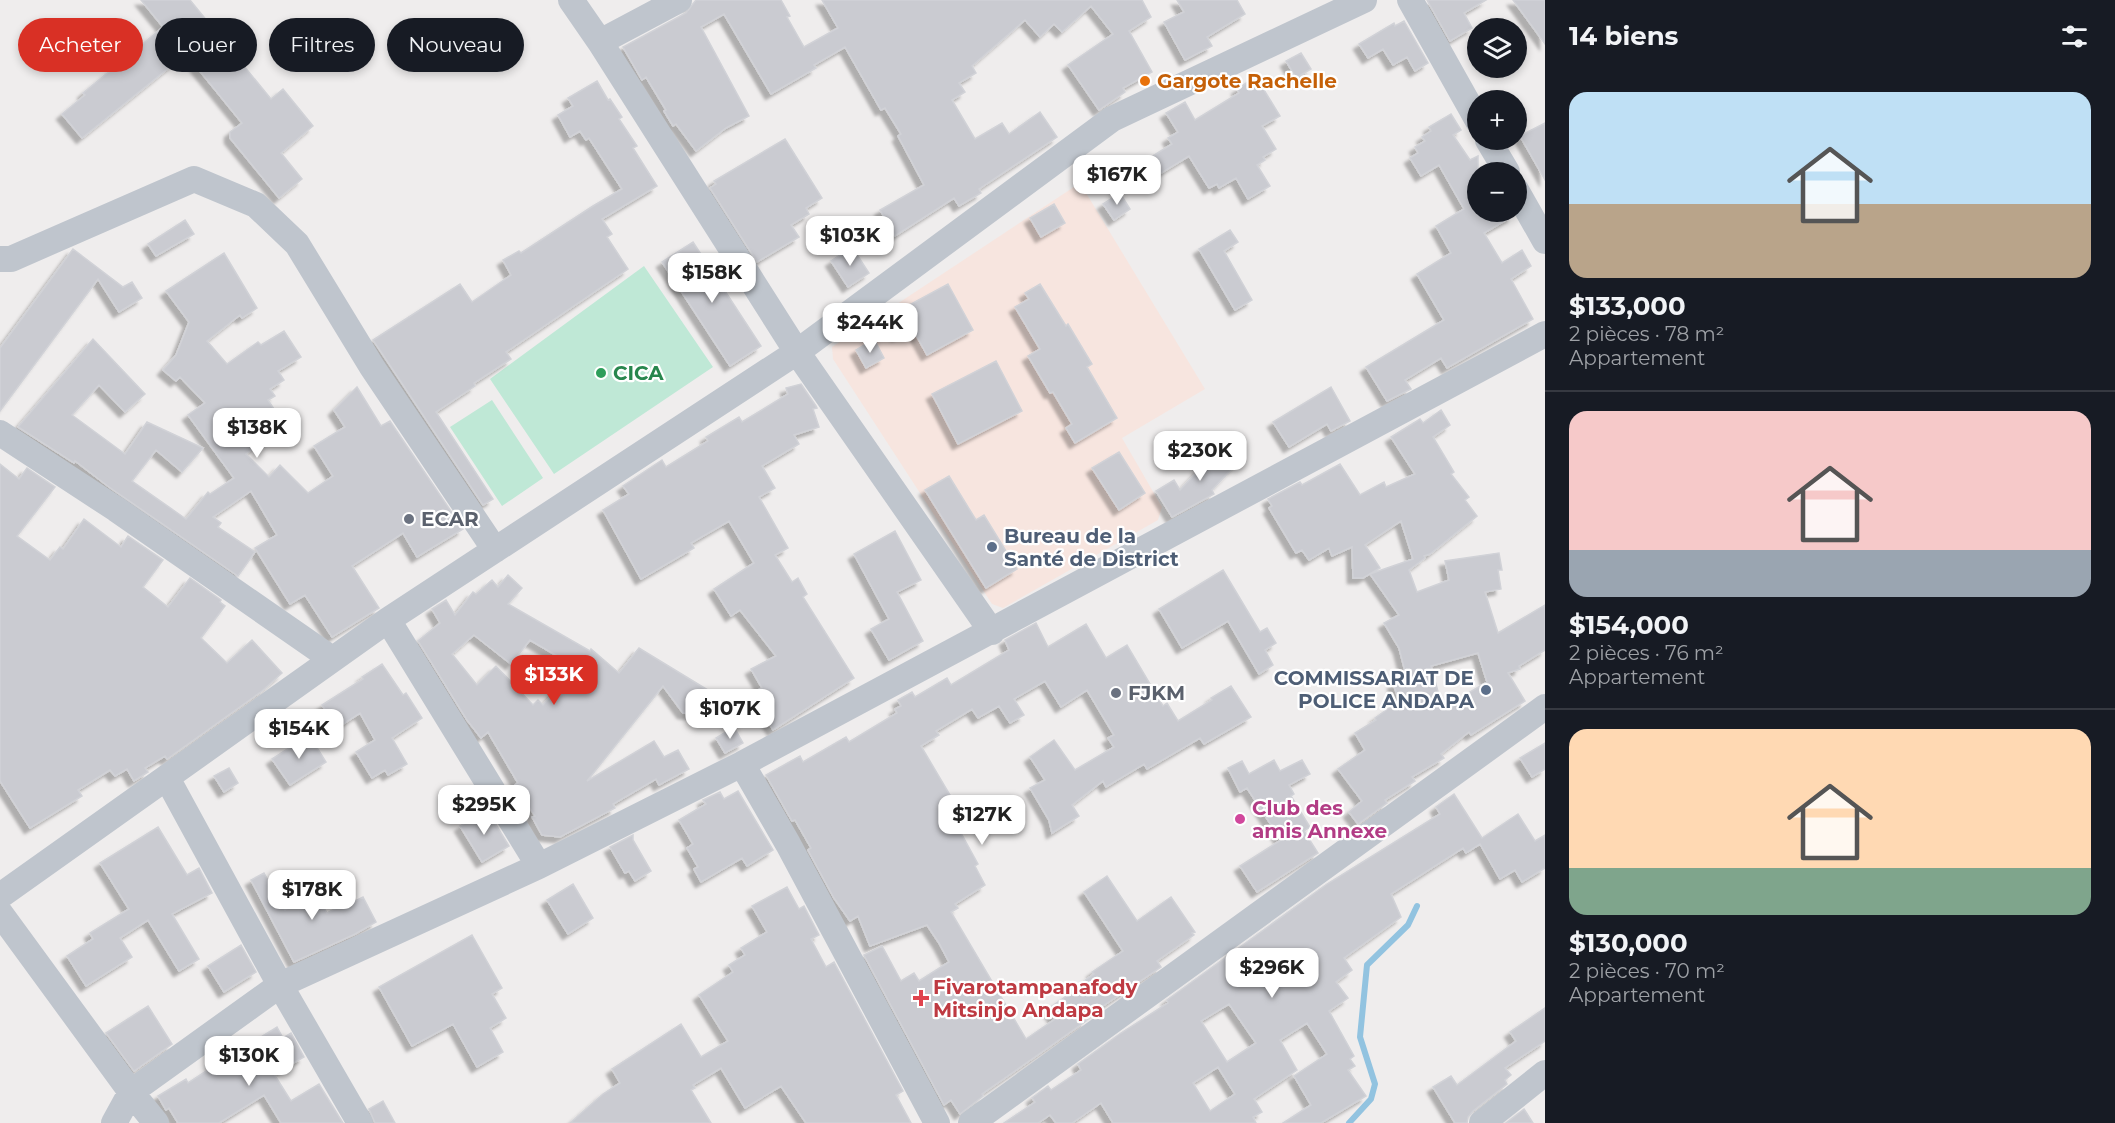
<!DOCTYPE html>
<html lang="fr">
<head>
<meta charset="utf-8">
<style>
	:root { --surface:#171b24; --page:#242831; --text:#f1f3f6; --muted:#9ea1a6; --line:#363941; --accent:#d93025 }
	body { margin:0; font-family:Montserrat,sans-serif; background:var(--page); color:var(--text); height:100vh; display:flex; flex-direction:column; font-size:22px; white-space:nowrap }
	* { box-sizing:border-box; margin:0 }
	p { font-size:20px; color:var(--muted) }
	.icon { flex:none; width:33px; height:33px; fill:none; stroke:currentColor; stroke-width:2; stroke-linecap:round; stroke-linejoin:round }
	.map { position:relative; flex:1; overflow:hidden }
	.drawer { display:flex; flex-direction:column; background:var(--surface); width:570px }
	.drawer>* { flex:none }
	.banner { position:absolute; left:18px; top:18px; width:570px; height:54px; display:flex; gap:12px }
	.controls { position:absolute; left:1467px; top:18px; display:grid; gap:12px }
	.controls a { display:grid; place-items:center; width:60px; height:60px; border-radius:50%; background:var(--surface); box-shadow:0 3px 9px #0003; font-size:30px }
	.price { position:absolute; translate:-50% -51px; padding:0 14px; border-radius:12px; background:#fff; color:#222; font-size:20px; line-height:39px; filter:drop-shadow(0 2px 3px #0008) }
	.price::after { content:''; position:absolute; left:50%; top:36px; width:18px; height:14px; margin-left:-9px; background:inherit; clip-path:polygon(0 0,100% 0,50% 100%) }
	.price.active { background:var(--accent); color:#fff }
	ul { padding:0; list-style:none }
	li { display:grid; align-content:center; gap:12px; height:318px; padding:0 24px }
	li+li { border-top:2px solid var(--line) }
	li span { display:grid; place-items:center; height:186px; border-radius:18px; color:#555 }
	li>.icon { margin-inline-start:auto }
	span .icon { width:108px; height:108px; fill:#fffc; stroke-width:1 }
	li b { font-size:26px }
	h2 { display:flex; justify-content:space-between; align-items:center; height:72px; padding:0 24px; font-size:26px }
	.tag { padding:0 21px; border-radius:27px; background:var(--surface); box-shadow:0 3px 9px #0003; font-size:21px; line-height:54px }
	.tag.active { background:var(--accent); color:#fff }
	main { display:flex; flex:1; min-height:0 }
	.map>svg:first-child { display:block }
	.medical { fill:#f7e5df }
	.green { fill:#bfe8d6 }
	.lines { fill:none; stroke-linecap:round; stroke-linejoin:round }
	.stream { stroke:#92c3e0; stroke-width:6 }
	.building { fill:#cacbd1; stroke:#d1d2d7; stroke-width:1.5; fill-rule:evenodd; filter:url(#shadow) }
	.minor { stroke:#bfc5cd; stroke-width:26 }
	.food-dot { fill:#e8710a; stroke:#fff; stroke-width:2 }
	.leisure-dot { fill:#2e9e5b; stroke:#fff; stroke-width:2 }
	.worship-dot { fill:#6b7280; stroke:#fff; stroke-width:2 }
	.service-dot { fill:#5c6f8a; stroke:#fff; stroke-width:2 }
	.hotel-dot { fill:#d1479c; stroke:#fff; stroke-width:2 }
	.health-dot { fill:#e0444e; stroke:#fff; stroke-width:2 }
	.labels { text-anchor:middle; stroke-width:4.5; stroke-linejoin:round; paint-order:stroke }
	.food-label { font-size:20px; font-weight:bold; fill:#c56008; stroke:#fff; text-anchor:start }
	.leisure-label { font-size:20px; font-weight:bold; fill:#27864d; stroke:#fff; text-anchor:start }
	.worship-label { font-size:20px; font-weight:bold; fill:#5b616d; stroke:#fff; text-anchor:start }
	.service-label { font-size:20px; font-weight:bold; fill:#4e5e75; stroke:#fff; text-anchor:start }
	.hotel-label { font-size:20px; font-weight:bold; fill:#b23c85; stroke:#fff; text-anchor:start }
	.health-label { font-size:20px; font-weight:bold; fill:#be3a42; stroke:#fff; text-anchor:start }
</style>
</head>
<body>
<main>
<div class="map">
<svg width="1545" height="1123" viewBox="0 0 1545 1123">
	<defs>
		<filter id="shadow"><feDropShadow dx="-5.5" dy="5.5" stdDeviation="1.5" flood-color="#0004"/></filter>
	</defs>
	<rect width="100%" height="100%" fill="#efeded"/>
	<!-- medical -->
	<path class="medical" d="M1080,183L1205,389L1122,438L1162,507L1158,520L1003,608L992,604L833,359L832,347Z"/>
	<!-- green -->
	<path class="green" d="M644,266L713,367L554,474L490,379Z
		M492,400L543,478L502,506L450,427Z"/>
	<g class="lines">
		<!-- stream -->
		<path class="stream" d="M1349,1123L1371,1099L1375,1084L1360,1037L1367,965L1408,925L1417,906"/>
	</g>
	<!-- building -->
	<path class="building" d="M141,0H190L271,99L283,89L313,126L281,153L302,179L279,198L230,138V132L242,123L186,54L82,138L62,114L85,95L83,93L163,27Z
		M696,0H781L790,16L787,17L804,47L838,28L822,0H1142L1151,17L1129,31L1152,72L1123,88L1125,92L1099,110L1068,65L1113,34L1091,6L1062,32L1054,24L1040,37L1025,20L972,66L976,73L959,83L965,92L952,100L975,139L1002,123L1009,134L1040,112L1057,137L979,189L981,193L959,206L954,198L895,236L880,210L924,185L898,136L901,134L885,108L881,110L845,47L814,65L816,68L771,94L724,14L701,27L749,116L726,128L696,151L676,124L673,126L664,111L666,110L646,77L642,80L623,47L686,13Z
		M1177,0H1237L1245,14L1207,37L1212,46L1185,60L1164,22L1184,12Z
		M1427,0H1486L1464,13L1472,28L1450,41Z
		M1513,0H1545V44Z
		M1404,21L1428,63L1415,71L1407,57L1393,65L1383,49L1368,58L1359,44L1394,23L1395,26Z
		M1301,53L1311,69L1296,78L1286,61Z
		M1254,78L1259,86L1261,85L1280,116L1262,126L1276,149L1263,157L1265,160L1257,165L1270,186L1248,199L1236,178L1219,188L1217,184L1209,188L1189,156L1153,178L1143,162L1172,144L1168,138L1178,132L1166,113L1185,102L1195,120L1239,93L1237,89Z
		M597,81L608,100L610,99L622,117L619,119L637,146L633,148L657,186L602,219L612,234L607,237L628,269L506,352L511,359L474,383L475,386L436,412L493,499L483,505L373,340L460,284L472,302L511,275L503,260L519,251L521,253L593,206L622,189L589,138L586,140L580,131L570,137L558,115L573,106L568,98Z
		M1451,114L1461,130L1453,135L1470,160L1478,156V212H1511L1513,216L1484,233L1502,263L1522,250L1531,266L1511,279L1533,319L1447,368L1441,358L1405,380L1411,389L1387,401L1366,367L1444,320L1417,274L1451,253L1436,226L1464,209L1439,165L1421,176L1410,158L1418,153L1415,147L1425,141L1422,137L1431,131L1429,127Z
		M1545,123V180L1520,136Z
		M785,139L822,198L806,208L809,214L791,225L799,237L757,262L710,188L716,184L714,181Z
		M1120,193L1130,209L1114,220L1103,204Z
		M1054,204L1065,223L1041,237L1030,218Z
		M185,220L194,234L156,256L148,244Z
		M1230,230L1238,242L1224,251L1252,300L1235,310L1199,249Z
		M693,242L761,346L730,366L662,262Z
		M852,247L869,273L848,287L831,261Z
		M73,249L123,287L132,282L142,298L119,312L98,279L0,411V348Z
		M224,253L257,308L242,318L240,315L207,341L227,364L258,342L261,345L284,331L301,357L278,371L284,380L270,389L275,396L268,400L276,412L263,420L269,428L257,436L262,441L246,454L269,477L280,465L308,493L333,476L314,446L345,427L334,410L357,387L381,426L390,421L463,529L417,557L403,533L352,566L379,608L332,637L305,595L290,604L255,548L277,535L251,491L213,517L221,523L218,527L255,552L238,576L109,487L75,461L74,463L18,427L93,339L145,394L125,412L99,385L72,415L125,454L147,422L203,448L182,472L156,450L132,481L186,519L208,492L210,494L234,478L188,415L205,403L180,377L176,381L163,370L176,355L189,322L166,291Z
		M948,284L973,330L927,355L912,328L897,336L887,317Z
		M1040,284L1066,326L1068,324L1092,364L1087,367L1117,418L1075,443L1066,428L1072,424L1053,392L1050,393L1028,356L1040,349L1015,307L1029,299L1025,293Z
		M874,339L884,358L866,368L856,350Z
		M996,361L1022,411L958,444L932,394Z
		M801,384L816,406L817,408L813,409L819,427L794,435L799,444L762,466L775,488L759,497L788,548L775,555L792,582L798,578L807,594L803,597L854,678L773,730L762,712L756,716L746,697L762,688L751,669L776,656L740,610L731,616L714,589L754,563L729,521L691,543L694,548L641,579L603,510L629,494L623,486L662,460L666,467L708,441L706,437L739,417L742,422L788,394L786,388Z
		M1331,387L1350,421L1331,431L1327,424L1289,447L1273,422Z
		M1441,410L1450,425L1433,437L1454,472L1451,474L1469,497L1465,500L1477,516L1430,554L1424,556L1425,558L1409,570L1417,592L1449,580L1445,561L1499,553L1502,570H1498L1501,589L1485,592L1498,633L1545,605V650L1519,666L1520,669L1508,673L1525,701L1471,735L1469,732L1441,754L1444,758L1412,777L1415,781L1385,800L1387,803L1358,824L1349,812L1362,801L1338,769L1365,750L1355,733L1376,720L1375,718L1399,701L1393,683L1407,679L1399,648L1384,623L1399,615L1370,574L1413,559L1401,521L1365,545L1380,568L1363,578H1353L1352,547L1332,556L1329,548L1309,560L1302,550L1296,553L1269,508L1272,506L1268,499L1300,482L1302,485L1340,464L1360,495L1384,482L1386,487L1415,474L1391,437L1420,419L1423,423ZM1478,653L1487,682L1450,704L1449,702L1442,706L1431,666Z
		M1225,442L1242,458L1212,490L1214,494L1172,517L1156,491L1174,480L1180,490Z
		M1119,452L1145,493L1119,510L1092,468Z
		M0,464L19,479L27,468L55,487L17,536L50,560L60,547L63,549L84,519L121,547L128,536L163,560L143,587L168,607L190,578L221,600L220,602L225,606L201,638L227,663L252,640L282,673L262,691L167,759L165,756L145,768L148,772L134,781L127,769L115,776L110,770L78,790L82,796L30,828L0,781Z
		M949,476L976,520L984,515L1017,569L986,588L925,490Z
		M895,531L921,580L897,592L923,641L889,660L871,629L889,619L854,554Z
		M1223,570L1260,632L1267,628L1276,643L1265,650L1273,665L1259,674L1228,621L1182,648L1159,609Z
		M508,575L522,588L508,604L590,651L591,649L619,673L639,648L716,695L714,716L683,713L663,686L587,781L654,741L664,757L678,750L689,769L659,785L656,779L613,804L615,808L560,837L542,835L532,817L535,816L515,785L518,783L488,732L481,738L467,720L418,641L440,623L432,609L446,600L455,615L473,592L476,594L492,580L498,587ZM474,635L511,664L530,640L576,667L543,705L538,700L533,705L496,666L477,685L452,654Z
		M1036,623L1048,647L1086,624L1106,658L1127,645L1163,706L1167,703L1178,721L1212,700L1211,698L1231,686L1251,717L1204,744L1200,738L1147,769L1144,764L1106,787L1103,781L1072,805L1079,816L1052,833L1049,820L1030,788L1045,780L1030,757L1054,740L1075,770L1114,747L1108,738L1114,735L1087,690L1061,707L1045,681L1014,699L1024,715L1010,723L999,706L978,718L972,709L936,731L939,735L921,746L963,817L955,822L978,864L975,866L985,885L955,904L958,908L951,912L1026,1039L1055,1019L1048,1009L1075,990L1074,988L1094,974L1092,972L1123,951L1084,892L1107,876L1137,921L1171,897L1195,932L1192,933L1194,935L1157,961L1161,967L1085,1018L1086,1021L982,1094L983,1096L960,1114L951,1100L944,1105L864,955L882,946L901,981L914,973L919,981L949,962L939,943L927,925L870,946L858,916L850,921L834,898L808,850L811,848L795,820L792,821L766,775L800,756L803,762L846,737L849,742L897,713L895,709L901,706L898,700L912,692L915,697L947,678L951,685L1009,650L1005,640Z
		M382,664L403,695L406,693L422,718L392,738L407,764L388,775L385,770L372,778L356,752L375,740L360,713L337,728L322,705L363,679L362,677Z
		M734,727L743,743L725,753L716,738Z
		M309,735L326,762L290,785L272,759Z
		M1545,743V769L1532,777L1520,758Z
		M1274,760L1280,771L1302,760L1310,774L1289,785L1294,794L1291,796L1310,827L1304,831L1318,853L1257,892L1240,866L1281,840L1247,788L1240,792L1228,768L1242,761L1249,774Z
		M229,768L238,783L224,792L214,776Z
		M738,791L773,850L747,866L742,858L701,882L694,869L698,867L687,848L693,844L679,820L706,804L703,800L720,792L724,799Z
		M1454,794L1482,838L1518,814L1535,841L1545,835V868L1522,882L1515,870L1500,879L1480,844L1466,853L1463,848L1391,894L1401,917L1344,958L1352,970L1336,982L1348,998L1329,1011L1354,1056L1350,1059L1355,1066L1348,1070L1366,1096L1321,1123H1283L1311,1105L1294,1076L1327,1054L1307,1023L1280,1040L1297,1070L1254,1099L1262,1112L1253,1117L1256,1123H1113L1101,1103L1072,1123H1056L1050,1115L1038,1123H1004L1035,1102L1032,1098L1048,1086L1051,1090L1081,1070L1078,1064L1121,1033L1168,1003L1167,1000L1327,884L1440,814L1436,807ZM1229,1004L1256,1043L1227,1062L1201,1021ZM1218,1067L1235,1094L1210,1111L1193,1083Z
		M487,810L509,846L482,862L460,826Z
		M158,827L187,875L199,868L212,893L172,914L199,959L179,971L148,920L120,938L132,957L86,986L67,956L93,939L90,933L129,909L100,863Z
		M633,835V840L651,871L635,881L629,871L625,873L610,847Z
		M264,873L285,910L316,893L327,913L340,906L341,908L363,897L376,922L355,934L294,962L251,880Z
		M573,884L593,918L568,934L547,900Z
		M787,887L799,909L804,906L819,935L811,939L826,967L834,962L903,1091L896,1095L911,1123H806L781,1086L745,1108L721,1068L693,1085L695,1088L691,1090L711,1123H570L603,1094L620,1083L612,1069L681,1024L701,1057L728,1041L699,995L733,972L729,965L745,955L741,948L767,932L752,906Z
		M472,935L502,988L492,994L506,1018L490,1028L503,1052L477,1067L453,1024L412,1046L379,987Z
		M241,945L256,972L224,992L208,966Z
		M148,1006L172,1044L134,1071L106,1033Z
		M1545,1008V1041L1505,1068L1511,1075L1505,1080L1507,1084L1473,1111L1468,1117L1467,1123H1455L1433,1087L1451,1076L1457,1085L1516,1041L1510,1032Z
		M277,1027L283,1038L291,1033L304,1057L274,1074L291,1101L319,1084L343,1123H281L264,1095L219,1123H178L169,1108L166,1110L158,1096L186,1079L188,1083L214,1066L212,1063L235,1050L237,1052Z
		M383,1101L395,1123H375L369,1109Z
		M1524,1109L1533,1123H1506Z"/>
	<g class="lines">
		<!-- minor -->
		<path class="minor" d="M571,0L600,42L797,352L992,632
			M1410,0L1478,121
			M600,42L679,0
			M1488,140L1507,172
			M1516,190L1545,241
			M0,259H11L194,179L256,205L297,244L372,367L495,550
			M0,433L116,509L332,659
			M388,620L539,866
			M742,764L788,844L937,1123
			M167,778L280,985L360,1123
			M0,896L388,620L797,352L1112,119L1364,0
			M0,913L131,1092L156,1123
			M114,1123L131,1092L280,985L539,866L742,764L1545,334
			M971,1123L1545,707
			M1482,1123L1545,1073"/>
	</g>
	<!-- markers -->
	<circle class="food-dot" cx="1145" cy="81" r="6"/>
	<circle class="leisure-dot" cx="601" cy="373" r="6"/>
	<g class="worship-dot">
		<circle cx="409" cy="519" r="6"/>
		<circle cx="1116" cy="693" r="6"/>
	</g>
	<g class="service-dot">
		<circle cx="992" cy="547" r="6"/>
		<circle cx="1486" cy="690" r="6"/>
	</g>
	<circle class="hotel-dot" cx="1240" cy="819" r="6"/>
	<path class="health-dot" d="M918 989h6v6h6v6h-6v6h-6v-6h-6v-6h6z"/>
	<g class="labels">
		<!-- food labels -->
		<g class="food-label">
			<text x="1157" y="88">Gargote Rachelle</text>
		</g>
		<!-- leisure labels -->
		<g class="leisure-label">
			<text x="613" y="380">CICA</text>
		</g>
		<!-- worship labels -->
		<g class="worship-label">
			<text x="421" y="526">ECAR</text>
			<text x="1128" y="700">FJKM</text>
		</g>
		<!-- service labels -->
		<g class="service-label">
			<text x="1004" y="543">Bureau de la<tspan x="1004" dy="23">Santé de District</tspan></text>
			<text x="1474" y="685" text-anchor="end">COMMISSARIAT DE<tspan x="1474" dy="23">POLICE ANDAPA</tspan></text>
		</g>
		<!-- hotel labels -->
		<g class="hotel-label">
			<text x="1252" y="815">Club des<tspan x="1252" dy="23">amis Annexe</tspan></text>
		</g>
		<!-- health labels -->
		<g class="health-label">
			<text x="933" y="994">Fivarotampanafody<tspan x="933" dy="23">Mitsinjo Andapa</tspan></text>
		</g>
	</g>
</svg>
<div class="controls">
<a><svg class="icon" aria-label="layers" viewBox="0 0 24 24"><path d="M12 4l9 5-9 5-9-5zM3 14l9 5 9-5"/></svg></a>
<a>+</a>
<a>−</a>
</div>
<b class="price" style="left:1117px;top:206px">$167K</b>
<b class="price" style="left:850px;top:267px">$103K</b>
<b class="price" style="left:712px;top:304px">$158K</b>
<b class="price" style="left:870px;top:354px">$244K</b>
<b class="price" style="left:257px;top:459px">$138K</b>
<b class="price" style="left:1200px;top:482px">$230K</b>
<b class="price active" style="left:554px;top:706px">$133K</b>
<b class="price" style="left:730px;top:740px">$107K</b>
<b class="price" style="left:299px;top:760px">$154K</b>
<b class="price" style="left:484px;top:836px">$295K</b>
<b class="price" style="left:982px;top:846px">$127K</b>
<b class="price" style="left:312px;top:921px">$178K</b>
<b class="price" style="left:1272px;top:999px">$296K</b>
<b class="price" style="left:249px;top:1087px">$130K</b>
<div class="banner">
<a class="tag active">Acheter</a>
<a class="tag">Louer</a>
<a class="tag">Filtres</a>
<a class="tag">Nouveau</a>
</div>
</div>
<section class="drawer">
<h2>14 biens<svg class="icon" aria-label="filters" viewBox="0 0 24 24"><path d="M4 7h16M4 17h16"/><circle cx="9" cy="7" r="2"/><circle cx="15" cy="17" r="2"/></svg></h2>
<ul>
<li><span style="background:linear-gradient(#bfe0f5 60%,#b9a48a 0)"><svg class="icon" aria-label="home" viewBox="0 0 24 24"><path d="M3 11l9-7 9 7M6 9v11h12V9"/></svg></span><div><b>$133,000</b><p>2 pièces · 78 m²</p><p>Appartement</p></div></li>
<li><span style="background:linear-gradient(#f6c9c9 75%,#9aa5b1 0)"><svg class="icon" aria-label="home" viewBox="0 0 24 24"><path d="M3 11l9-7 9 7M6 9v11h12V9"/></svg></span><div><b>$154,000</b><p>2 pièces · 76 m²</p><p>Appartement</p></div></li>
<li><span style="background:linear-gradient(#ffd9b3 75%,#7fa58c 0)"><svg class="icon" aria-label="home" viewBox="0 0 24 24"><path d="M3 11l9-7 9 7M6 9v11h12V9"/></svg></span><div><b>$130,000</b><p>2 pièces · 70 m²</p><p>Appartement</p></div></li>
</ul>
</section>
</main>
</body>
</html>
